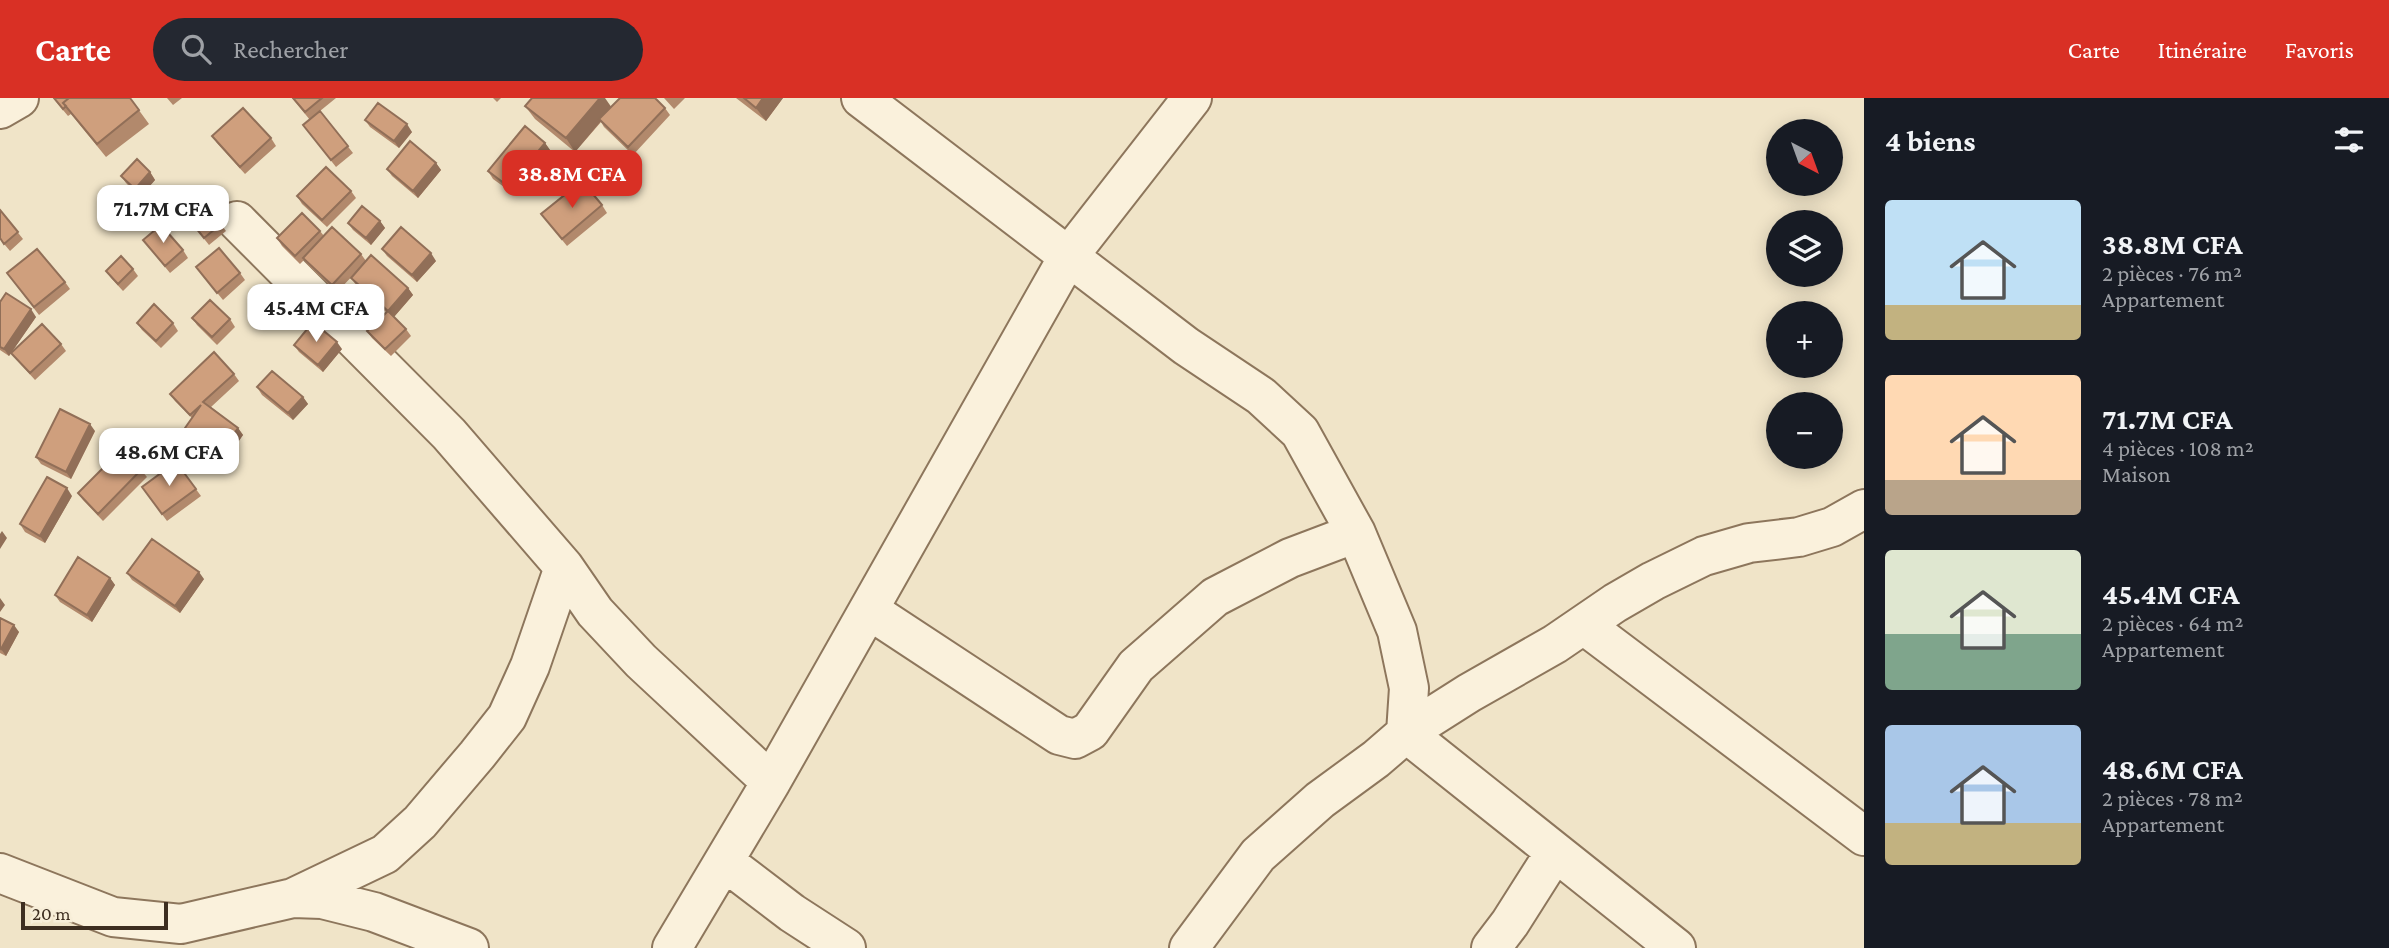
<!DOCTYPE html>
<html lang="fr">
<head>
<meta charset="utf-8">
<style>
	:root { --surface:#171b24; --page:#242831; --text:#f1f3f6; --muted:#9ea1a6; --accent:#d93025 }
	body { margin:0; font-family:"Crimson Pro",serif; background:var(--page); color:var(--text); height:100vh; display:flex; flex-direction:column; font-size:26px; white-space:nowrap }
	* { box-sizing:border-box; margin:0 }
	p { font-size:23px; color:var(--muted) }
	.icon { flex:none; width:38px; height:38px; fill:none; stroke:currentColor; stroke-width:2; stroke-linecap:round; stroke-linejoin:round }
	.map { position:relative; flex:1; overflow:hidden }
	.details { display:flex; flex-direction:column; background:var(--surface); width:525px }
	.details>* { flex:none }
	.needle { width:46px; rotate:139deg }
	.buttons { position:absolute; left:1766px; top:21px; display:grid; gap:14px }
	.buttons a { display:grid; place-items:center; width:77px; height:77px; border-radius:50%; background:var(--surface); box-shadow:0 4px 18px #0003; font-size:35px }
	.scale { position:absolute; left:21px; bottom:18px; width:147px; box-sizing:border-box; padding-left:7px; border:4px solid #3d2e20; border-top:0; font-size:19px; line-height:24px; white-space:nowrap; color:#3d2e20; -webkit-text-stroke:5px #f7eed8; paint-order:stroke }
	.price { position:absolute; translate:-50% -60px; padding:0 16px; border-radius:14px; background:#fff; color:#222; font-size:23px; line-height:46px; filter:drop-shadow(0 2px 4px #0008) }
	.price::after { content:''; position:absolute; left:50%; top:42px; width:21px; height:16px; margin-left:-10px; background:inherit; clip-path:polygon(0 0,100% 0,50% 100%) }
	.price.active { background:var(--accent); color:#fff }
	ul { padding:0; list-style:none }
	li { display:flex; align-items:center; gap:21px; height:175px; padding:0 21px }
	li span { display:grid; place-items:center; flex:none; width:196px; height:140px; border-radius:7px; color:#555 }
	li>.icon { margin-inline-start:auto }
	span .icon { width:84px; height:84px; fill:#fffc; stroke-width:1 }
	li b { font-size:30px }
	h2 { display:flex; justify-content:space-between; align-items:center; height:84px; padding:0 21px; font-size:30px }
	header { display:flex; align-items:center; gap:42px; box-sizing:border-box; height:98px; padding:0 35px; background:var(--accent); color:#fff }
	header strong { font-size:33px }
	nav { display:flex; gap:38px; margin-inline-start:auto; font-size:24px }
	.search { width:490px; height:63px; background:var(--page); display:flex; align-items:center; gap:18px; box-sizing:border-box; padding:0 24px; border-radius:38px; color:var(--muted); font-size:26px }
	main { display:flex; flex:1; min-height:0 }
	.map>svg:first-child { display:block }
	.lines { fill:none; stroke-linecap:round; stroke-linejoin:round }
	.minor-casing { stroke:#8d765c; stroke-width:42 }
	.minor { stroke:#faf1dc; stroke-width:38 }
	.wall { fill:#b2896c }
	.shaded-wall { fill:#916f58 }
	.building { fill:#cf9f7d; stroke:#916f58; stroke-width:2 }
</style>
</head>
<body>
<header>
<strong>Carte</strong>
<div class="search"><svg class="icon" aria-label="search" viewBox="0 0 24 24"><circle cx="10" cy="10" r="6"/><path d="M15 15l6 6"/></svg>Rechercher</div>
<nav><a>Carte</a><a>Itinéraire</a><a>Favoris</a></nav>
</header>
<main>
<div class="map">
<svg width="1864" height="850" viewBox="0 0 1864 850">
	<rect width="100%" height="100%" fill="#f0e4c8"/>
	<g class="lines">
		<defs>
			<path id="minor" d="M861,0L1186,248L1261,298L1300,334L1356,435L1397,533L1409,590L1406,635L1676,850
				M0,11L19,0
				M237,123L449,336L564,469
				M869,512L1059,637L1075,641L1090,633L1136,568L1215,499L1290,460L1356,435
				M1584,527L1864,738
				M725,764L792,815L846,850
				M0,775L113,819L181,826L293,800L322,801L374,814L469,850
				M293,800L385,756L420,724L477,657L507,619L530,568L564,469L595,514L641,563L771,684
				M672,850L771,684L1068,159L1192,0
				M1189,850L1258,757L1320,702L1376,661L1406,635L1469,595L1555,546L1615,505L1653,483L1704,458L1749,445L1799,439L1832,429L1864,411
				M1491,850L1510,825L1555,754"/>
		</defs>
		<!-- minor casing -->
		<use href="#minor" class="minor-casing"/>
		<!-- minor -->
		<use href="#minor" class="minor"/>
	</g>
	<!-- wall -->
	<path class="wall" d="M53,0H130L149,26L106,59L71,16L68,18Z
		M167,0H182L173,7Z
		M292,0H336L320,13L353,55L336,69L303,27L310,22Z
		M493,0H501L497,4Z
		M664,0H685L674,11Z
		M736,0H783L766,23Z
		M525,8L665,10L670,17L633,57L604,29L601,24L575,54L535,21Z
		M365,22L412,34L399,50L370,29Z
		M212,38L271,40L276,48L245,76L217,45Z
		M545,45L550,52L514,96L493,81L488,73Z
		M436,65L441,72L418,100L392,78L387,71Z
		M150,74L155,82L140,99L126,85L121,78Z
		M351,93L356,100L327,129L302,106L297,98Z
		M197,95L226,133L209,147L179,109Z
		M602,107L607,115L567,148L541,116Z
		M0,112L23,141L10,153L0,141Z
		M380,123L385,130L371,147L353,132L348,125Z
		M320,133L324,138L361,156L366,163L408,190L413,197L394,219L406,231L411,238L391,258L372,240L367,233L386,214L356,187L351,180L360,170L337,194L308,167L304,162L300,166L282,148L277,140Z
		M143,142L183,152L188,160L170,175Z
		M382,151L436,163L417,184L387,158Z
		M196,169L240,175L245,182L223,202Z
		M133,171L138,178L123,193L111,180L106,173Z
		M7,175L65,184L70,191L39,217Z
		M0,204L36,219L9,258L0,252Z
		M192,220L230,221L235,229L217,247L197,227Z
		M137,225H173L178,233L161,250L142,232Z
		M61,246L66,253L35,282L17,262L11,255Z
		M294,247L342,251L323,274L299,254Z
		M234,276L239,283L211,309L238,330L243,337L216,375L181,350L176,343L192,320L175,303L170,296Z
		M257,289L303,299L308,306L293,322L262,297Z
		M95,333L71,381L41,366L36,359Z
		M176,364L201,398L167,423L142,389Z
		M141,372L147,379L103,423L83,402L78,395Z
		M72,398L45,445L25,434L20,426Z
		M127,475L204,481L180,515L132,482Z
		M110,480L115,487L92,524L60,504L55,497Z
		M0,520L19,534L6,558L0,555Z"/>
	<!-- shaded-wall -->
	<path class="shaded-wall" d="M600,0H605L612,10L575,54L566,40Z
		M763,0H783L766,23L756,10Z
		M407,26L412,34L399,50L394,43Z
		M545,45L550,52L514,96L509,89Z
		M436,65L441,72L418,100L413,93Z
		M150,74L155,82L140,99L135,91Z
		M380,123L385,130L371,147L366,140Z
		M431,155L436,163L417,184L412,177Z
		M408,190L413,197L393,220L388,213Z
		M31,211L36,219L9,258L4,251Z
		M337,244L342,251L323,274L318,267Z
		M303,299L308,306L293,322L288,315Z
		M90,326L95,333L71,381L66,374Z
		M238,330L243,337L216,375L211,368Z
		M67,390L72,398L45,445L40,438Z
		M2,433L7,440L0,451V436Z
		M199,474L204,481L180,515L175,508Z
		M110,480L115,487L92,524L87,517Z
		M0,500L5,507L0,514Z
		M14,527L19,534L6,558L1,551Z"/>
	<!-- building -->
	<path class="building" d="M54,0H69L63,5L66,8L63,11Z
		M69,0H130L139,12L97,46L63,5Z
		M293,0H322L305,14Z
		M532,0H600L566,40L525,8Z
		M620,0H655L665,10L628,49L599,21Z
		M744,0H763L756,10Z
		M378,5L407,26L394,43L365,22Z
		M243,10L271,40L240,69L212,38Z
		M320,13L348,48L331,62L303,27Z
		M525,28L545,45L509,89L488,73Z
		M410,43L436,65L413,93L387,71Z
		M137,61L150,74L135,91L121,78Z
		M326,69L351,93L322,122L297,98Z
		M582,83L602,107L562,141L541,116Z
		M197,95L221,126L204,140L179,109Z
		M362,108L380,123L366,140L348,125Z
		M0,112L18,134L4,146L0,140Z
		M302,115L320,133L295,158L277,140Z
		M161,127L183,152L165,168L143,142Z
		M332,129L361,156L332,187L303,160Z
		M401,129L431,155L412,177L382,151Z
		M219,150L240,175L217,195L196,169Z
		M37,151L65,184L34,209L7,175Z
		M371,157L408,190L388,213L351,180Z
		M121,158L133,171L118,186L106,173Z
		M6,195L31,211L4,251L0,249V204Z
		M210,202L230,221L212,239L192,220Z
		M154,206L173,225L156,243L137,225Z
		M388,213L406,231L385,251L367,233Z
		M313,224L337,244L318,267L294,247Z
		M42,226L61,246L30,275L11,255Z
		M214,254L234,276L203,304L238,330L211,368L176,343L201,307L190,317L170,296Z
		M272,273L303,299L288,315L257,289Z
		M60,311L90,326L66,374L36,359Z
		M121,352L141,372L98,416L78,395Z
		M176,364L196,391L162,416L142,389Z
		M47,379L67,390L40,438L20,426Z
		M152,441L199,474L175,508L127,475Z
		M78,459L110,480L87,517L55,497Z
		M0,520L14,527L1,551L0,550Z"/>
</svg>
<div class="buttons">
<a><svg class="needle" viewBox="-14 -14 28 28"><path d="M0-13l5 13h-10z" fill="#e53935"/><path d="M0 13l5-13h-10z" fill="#9ea1a6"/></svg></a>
<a><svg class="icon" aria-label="layers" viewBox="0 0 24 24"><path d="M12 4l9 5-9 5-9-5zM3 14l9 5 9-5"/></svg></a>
<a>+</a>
<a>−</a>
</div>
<div class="scale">20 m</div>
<b class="price active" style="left:572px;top:112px">38.8M CFA</b>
<b class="price" style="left:163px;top:147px">71.7M CFA</b>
<b class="price" style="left:316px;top:246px">45.4M CFA</b>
<b class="price" style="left:169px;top:390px">48.6M CFA</b>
</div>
<section class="details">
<h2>4 biens<svg class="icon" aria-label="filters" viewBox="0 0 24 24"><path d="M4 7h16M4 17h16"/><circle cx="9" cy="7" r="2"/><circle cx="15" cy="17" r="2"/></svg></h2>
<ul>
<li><span style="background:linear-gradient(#bfe0f5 75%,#c2b280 0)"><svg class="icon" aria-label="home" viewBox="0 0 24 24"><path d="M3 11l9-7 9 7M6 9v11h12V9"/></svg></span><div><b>38.8M CFA</b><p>2 pièces · 76 m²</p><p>Appartement</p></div></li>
<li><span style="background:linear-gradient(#ffd9b3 75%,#b9a48a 0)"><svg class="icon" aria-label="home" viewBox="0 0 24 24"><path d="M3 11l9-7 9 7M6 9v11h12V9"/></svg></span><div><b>71.7M CFA</b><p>4 pièces · 108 m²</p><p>Maison</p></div></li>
<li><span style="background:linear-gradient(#dfe7d0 60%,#7fa58c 0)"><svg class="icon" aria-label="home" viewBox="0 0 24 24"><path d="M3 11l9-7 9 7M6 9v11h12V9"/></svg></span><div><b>45.4M CFA</b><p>2 pièces · 64 m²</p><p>Appartement</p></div></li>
<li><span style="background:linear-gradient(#a9c7e8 70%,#c2b280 0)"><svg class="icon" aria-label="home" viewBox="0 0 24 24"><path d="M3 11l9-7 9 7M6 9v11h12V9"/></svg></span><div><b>48.6M CFA</b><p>2 pièces · 78 m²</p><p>Appartement</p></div></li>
</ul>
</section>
</main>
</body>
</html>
